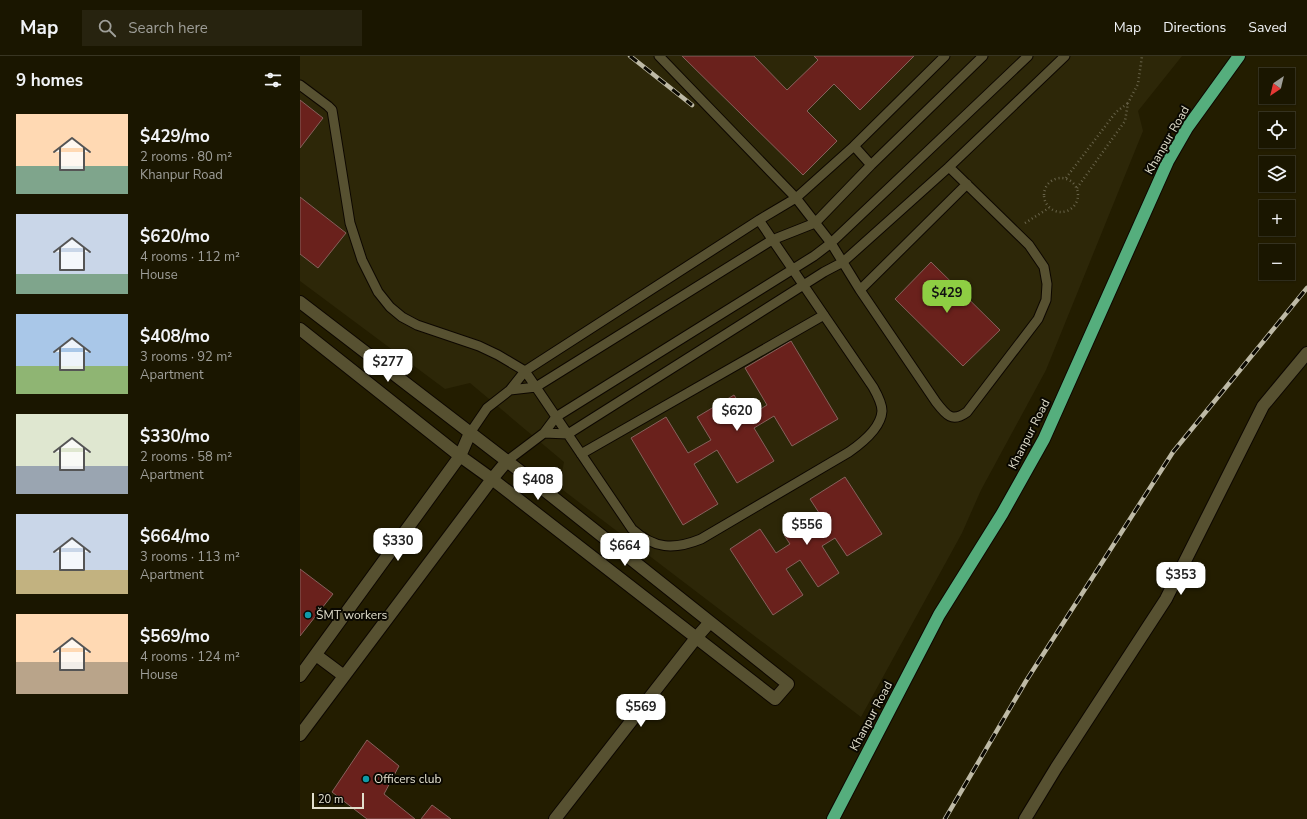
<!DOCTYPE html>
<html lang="en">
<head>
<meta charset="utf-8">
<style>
	:root { --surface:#1a1600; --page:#27230f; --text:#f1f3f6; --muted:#9f9f99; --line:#383522; --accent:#8ece43 }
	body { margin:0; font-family:"Nunito Sans",sans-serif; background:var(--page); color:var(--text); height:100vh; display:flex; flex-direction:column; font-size:15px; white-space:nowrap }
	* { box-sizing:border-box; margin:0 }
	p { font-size:13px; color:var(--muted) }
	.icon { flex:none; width:22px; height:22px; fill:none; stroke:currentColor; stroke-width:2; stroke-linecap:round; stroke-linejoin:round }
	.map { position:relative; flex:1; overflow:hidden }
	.panel { display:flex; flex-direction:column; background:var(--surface); width:300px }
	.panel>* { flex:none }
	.needle { width:26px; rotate:215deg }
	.buttons { position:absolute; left:959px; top:12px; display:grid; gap:8px }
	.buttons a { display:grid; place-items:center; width:36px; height:36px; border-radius:0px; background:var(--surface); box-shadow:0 1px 3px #0004,0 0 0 1px var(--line); font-size:20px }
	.scale { position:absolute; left:12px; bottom:10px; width:52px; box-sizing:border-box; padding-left:4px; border:2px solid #e2dfcd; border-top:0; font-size:11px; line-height:14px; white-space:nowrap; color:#e2dfcd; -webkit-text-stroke:3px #0a0801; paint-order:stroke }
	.price { position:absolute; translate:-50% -34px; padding:0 9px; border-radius:8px; background:#fff; color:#222; font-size:13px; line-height:26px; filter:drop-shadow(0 1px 2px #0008) }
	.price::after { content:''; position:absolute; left:50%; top:24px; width:12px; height:9px; margin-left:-6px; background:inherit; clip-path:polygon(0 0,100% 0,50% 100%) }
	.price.current { background:var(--accent); color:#111 }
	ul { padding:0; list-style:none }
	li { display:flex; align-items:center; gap:12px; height:100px; padding:0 16px }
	li span { display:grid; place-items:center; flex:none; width:112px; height:80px; border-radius:0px; color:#555 }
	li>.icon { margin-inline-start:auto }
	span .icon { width:48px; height:48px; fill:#fffc; stroke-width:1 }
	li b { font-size:17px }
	h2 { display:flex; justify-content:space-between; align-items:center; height:48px; padding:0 16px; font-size:17px }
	header { display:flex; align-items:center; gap:24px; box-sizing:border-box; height:56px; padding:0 20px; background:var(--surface); border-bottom:1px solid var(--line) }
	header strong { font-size:19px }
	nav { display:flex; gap:22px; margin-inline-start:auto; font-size:14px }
	.search { width:280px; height:36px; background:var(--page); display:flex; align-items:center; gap:10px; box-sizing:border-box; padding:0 14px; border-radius:0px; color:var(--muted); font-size:15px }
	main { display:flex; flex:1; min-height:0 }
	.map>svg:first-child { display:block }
	.built { fill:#2d2708 }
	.building { fill:#6a211c; stroke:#86615c }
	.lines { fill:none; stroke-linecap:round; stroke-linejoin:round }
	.lane-casing { stroke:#0d0700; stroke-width:11 }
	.street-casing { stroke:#0d0700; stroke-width:14 }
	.highway-casing { stroke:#0d0700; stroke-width:14 }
	.path { stroke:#6a654c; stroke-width:2.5; stroke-dasharray:1 3; stroke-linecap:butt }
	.lane { stroke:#575131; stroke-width:9 }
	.street { stroke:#575131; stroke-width:12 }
	.highway { stroke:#55ae7d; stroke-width:12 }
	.rail-casing { stroke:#bebaa6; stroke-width:4.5 }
	.rail { stroke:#0a0801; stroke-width:3; stroke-dasharray:9; stroke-linecap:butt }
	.culture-dot { fill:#0f9aa8; stroke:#0a0801; stroke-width:1.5 }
	.labels { text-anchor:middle; stroke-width:4; stroke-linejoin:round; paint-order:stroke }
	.street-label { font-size:12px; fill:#e2dfcd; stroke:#0a0801 }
	.poi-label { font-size:12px; fill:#e2dfcd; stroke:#0a0801; text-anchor:start }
</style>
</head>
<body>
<header>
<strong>Map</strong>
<div class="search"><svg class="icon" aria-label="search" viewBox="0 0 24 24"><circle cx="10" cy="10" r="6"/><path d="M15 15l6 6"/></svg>Search here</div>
<nav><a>Map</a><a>Directions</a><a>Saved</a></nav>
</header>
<main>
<section class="panel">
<h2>9 homes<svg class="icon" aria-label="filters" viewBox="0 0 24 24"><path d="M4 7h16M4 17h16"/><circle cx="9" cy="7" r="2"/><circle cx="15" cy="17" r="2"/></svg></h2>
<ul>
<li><span style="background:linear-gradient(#ffd9b3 65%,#7fa58c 0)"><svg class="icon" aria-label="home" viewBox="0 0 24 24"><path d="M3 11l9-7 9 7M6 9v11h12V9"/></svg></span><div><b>$429/mo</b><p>2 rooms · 80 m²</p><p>Khanpur Road</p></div></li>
<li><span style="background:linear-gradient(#c9d6e8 75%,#7fa58c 0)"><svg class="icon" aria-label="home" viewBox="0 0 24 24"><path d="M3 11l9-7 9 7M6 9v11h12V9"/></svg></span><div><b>$620/mo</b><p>4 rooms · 112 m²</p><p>House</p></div></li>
<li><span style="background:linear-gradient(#a9c7e8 65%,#8fb573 0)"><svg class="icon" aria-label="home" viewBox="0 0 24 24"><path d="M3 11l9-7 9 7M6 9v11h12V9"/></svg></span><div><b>$408/mo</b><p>3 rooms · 92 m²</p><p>Apartment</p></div></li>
<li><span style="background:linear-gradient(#dfe7d0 65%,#9aa5b1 0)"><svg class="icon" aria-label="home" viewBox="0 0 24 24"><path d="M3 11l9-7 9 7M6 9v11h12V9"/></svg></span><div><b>$330/mo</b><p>2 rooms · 58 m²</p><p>Apartment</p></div></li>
<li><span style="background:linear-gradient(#c9d6e8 70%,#c2b280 0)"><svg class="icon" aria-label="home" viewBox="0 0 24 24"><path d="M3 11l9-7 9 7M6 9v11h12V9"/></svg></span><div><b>$664/mo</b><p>3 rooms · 113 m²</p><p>Apartment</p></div></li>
<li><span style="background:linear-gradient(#ffd9b3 60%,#b9a48a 0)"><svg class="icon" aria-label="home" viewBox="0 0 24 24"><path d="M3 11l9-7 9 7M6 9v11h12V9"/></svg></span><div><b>$569/mo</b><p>4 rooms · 124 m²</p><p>House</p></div></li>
</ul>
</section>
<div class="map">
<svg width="1007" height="763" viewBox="0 0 1007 763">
	<rect width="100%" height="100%" fill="#231d00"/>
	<!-- built -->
	<path class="built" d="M0,0H882L838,55L843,75L746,314L681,434L662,477L561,661L259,431L264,406L170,327L145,333L0,225Z"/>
	<!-- building -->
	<path class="building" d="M382,0H454L487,34L518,4L514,0H614L560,54L534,28L507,55L537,85L503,119Z
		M0,44L23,62L0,92Z
		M0,141L46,177L18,212L0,198Z
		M631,206L700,274L663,310L595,243Z
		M491,285L538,363L492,390L474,360L454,372L474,405L437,427L417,394L394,408L418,448L383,469L331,382L366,361L388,397L411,384L397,361L434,339L448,361L467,349L445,312Z
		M545,421L582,478L547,500L535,482L522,490L539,517L518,531L500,504L486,513L503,539L473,559L430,493L460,473L476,497L490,488L484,479L506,465L512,474L525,466L510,443Z
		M0,513L33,538L0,580Z
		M67,684L99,710L84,738L115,763H67L32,736Z
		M132,749L151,763H121Z"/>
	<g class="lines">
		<defs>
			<path id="lane" d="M359,0L496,142L531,187L560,234L636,346C646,359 652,367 667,356L738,263L746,244L747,228L744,211L729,189L649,111
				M0,29L28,50L32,54L50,167L62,204L78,236L90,251L102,261L117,269L179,290L198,299L225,315L332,473C354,493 374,494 401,483L549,396C562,387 581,372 582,355C582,347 577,338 573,331L459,164
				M554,90L571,109
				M560,234L667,128
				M210,334L225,315L459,164L496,142L554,90L645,0
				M170,377L187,352L210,334L236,331L472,184L515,167L571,109L683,0
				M244,377L268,378L524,216L543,206L649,111L765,0
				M281,398L524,259
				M207,405L244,377L256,361L514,200L531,187L728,0"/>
			<path id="street" d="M0,246L229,422L488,628L475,643L192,423L160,400L0,273
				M16,599L44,620
				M0,620L160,400L170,377
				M0,679L192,423L207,405
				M255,763L396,582L410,566
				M725,763L756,712L866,543L963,350L1007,297"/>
			<path id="highway" d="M533,763L639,559L702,458L744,383L868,105L887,72L939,0"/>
		</defs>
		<!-- lane casing -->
		<use href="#lane" class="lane-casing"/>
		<!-- street casing -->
		<use href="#street" class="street-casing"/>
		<!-- highway casing -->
		<use href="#highway" class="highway-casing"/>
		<!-- path -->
		<path class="path" d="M744 139a17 17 0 1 1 34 0a17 17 0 1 1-34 0Z
			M766,122L816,56L828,47
			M777,132L825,65L828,47L838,28L842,0
			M725,167L749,152"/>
		<!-- lane -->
		<use href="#lane" class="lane"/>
		<!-- street -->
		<use href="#street" class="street"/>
		<!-- highway -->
		<use href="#highway" class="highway"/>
		<defs>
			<path id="rail" d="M330,0L392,49
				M645,763L726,625L873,396L1007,232"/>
		</defs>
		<!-- rail casing -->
		<use href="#rail" class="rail-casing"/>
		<!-- rail -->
		<use href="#rail" class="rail"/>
	</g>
	<!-- markers -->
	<g class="culture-dot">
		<circle cx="8" cy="559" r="4"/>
		<circle cx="66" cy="723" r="4"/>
	</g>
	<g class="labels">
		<!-- street labels -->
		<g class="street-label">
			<text transform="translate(867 84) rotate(-60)" y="4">Khanpur Road</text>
			<text transform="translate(729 378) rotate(-63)" y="4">Khanpur Road</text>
			<text transform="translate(571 660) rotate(-62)" y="4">Khanpur Road</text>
		</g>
		<!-- poi labels -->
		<g class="poi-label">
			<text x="16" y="563">ŠMT workers</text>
			<text x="74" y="727">Officers club</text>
		</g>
	</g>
</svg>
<div class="buttons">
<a><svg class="needle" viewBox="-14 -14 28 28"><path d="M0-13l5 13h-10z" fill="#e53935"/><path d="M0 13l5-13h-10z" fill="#9f9f99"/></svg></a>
<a><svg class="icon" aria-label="locate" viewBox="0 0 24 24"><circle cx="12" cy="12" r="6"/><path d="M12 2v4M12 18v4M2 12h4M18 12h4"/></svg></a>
<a><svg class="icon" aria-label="layers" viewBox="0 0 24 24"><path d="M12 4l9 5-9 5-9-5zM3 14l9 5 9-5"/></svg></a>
<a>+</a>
<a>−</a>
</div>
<div class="scale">20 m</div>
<b class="price current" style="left:647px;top:258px">$429</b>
<b class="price" style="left:88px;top:327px">$277</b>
<b class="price" style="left:437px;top:376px">$620</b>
<b class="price" style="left:238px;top:445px">$408</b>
<b class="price" style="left:507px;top:490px">$556</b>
<b class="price" style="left:98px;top:506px">$330</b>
<b class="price" style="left:325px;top:511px">$664</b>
<b class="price" style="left:881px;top:540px">$353</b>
<b class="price" style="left:341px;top:672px">$569</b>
</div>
</main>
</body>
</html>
